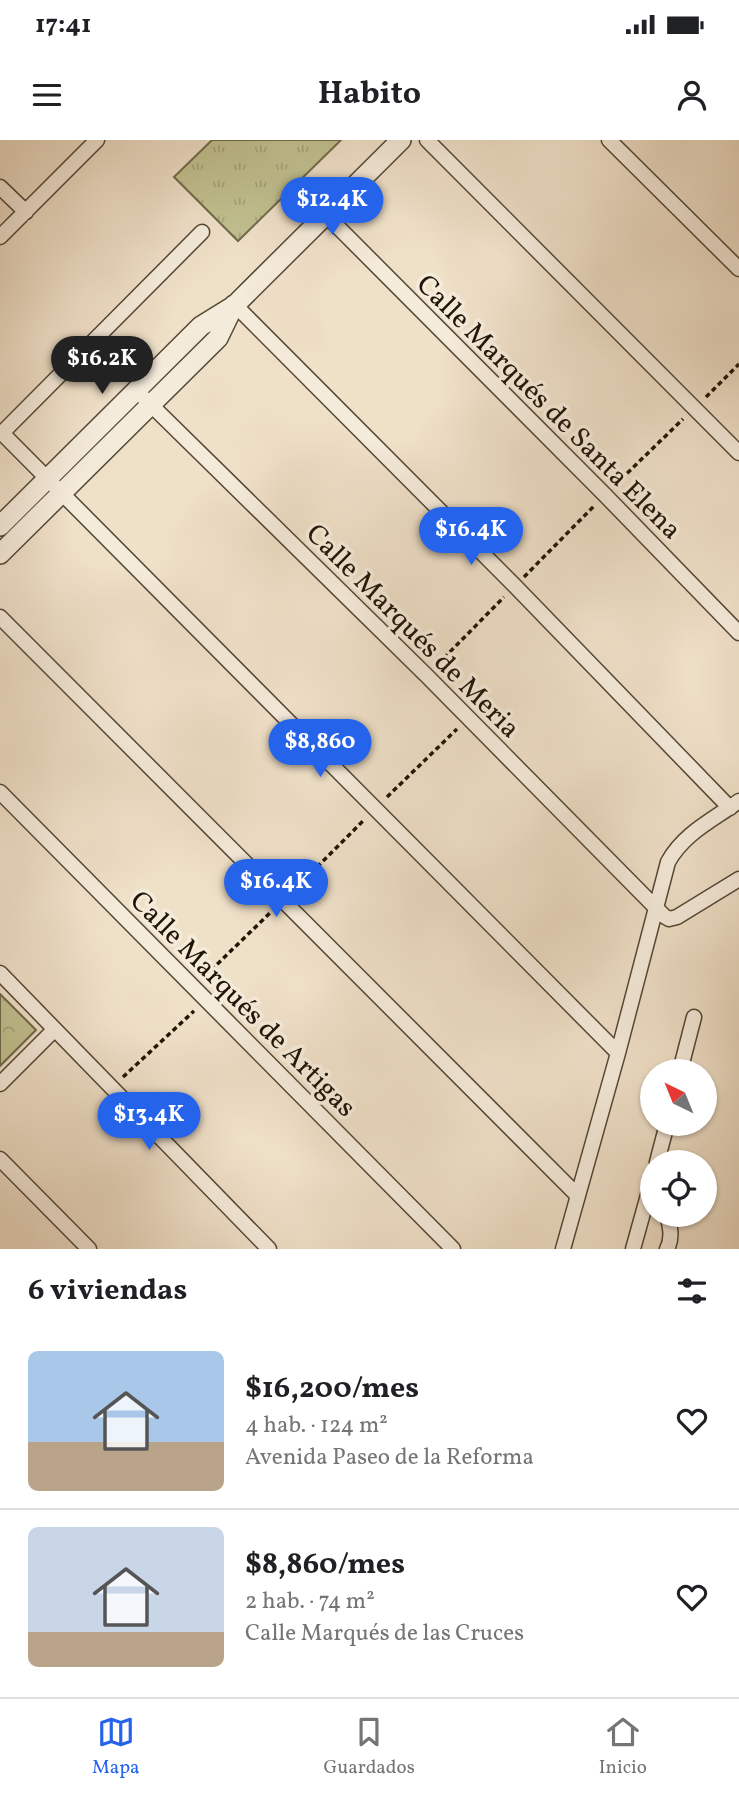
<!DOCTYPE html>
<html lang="es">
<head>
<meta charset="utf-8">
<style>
	:root { --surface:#fff; --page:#f6f6f6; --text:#202124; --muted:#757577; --line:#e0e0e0; --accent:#2563eb }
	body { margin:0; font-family:Vollkorn,serif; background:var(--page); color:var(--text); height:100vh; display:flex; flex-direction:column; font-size:26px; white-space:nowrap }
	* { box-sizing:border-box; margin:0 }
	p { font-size:23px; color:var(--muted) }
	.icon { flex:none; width:38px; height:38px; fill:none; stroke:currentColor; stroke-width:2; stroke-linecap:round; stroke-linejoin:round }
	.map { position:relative; height:1109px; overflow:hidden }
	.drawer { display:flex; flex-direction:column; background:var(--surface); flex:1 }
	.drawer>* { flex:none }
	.needle { width:46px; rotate:317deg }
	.fabs { position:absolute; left:640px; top:919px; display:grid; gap:14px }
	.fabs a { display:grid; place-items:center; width:77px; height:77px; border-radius:50%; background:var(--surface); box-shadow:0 2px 5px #0004; font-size:35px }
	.price { position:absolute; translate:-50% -60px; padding:0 16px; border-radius:24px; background:var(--accent); color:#fff; font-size:23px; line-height:46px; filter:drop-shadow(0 2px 4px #0008) }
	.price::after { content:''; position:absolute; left:50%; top:42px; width:21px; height:16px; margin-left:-10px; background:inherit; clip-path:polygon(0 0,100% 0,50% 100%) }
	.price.selected { background:#222; color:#fff }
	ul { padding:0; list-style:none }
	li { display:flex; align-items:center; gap:21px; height:175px; padding:0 28px }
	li+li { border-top:2px solid var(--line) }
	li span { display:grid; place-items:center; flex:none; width:196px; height:140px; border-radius:10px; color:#555 }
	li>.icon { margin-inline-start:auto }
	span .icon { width:84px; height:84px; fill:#fffc; stroke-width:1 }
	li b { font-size:30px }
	h2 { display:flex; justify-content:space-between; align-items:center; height:84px; padding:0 28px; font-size:30px }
	.status { display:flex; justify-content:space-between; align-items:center; height:49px; padding:0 35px; background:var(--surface); direction:ltr }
	.status svg { height:19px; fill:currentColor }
	header { display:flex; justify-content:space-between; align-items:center; height:91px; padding:0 28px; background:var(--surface); font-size:32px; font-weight:700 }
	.menu { display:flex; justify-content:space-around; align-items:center; height:98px; border-top:2px solid var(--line); background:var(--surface); font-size:19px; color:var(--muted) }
	.menu a { display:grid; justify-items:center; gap:4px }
	.menu .selected { color:var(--accent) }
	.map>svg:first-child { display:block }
	.grass { fill:url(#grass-tufts); stroke:#706a4a; stroke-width:2 }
	.forest { fill:url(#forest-crowns); stroke:#706a4a; stroke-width:2 }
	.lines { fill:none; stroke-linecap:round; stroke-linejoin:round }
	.minor-casing { stroke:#544736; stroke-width:17 }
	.tertiary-casing { stroke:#544736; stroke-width:22 }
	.path { stroke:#201405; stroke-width:3.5; stroke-dasharray:5 3.5; stroke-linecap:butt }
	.minor { stroke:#f5ebdb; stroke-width:14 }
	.tertiary { stroke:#f5ebdb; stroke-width:19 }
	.labels { text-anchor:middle; stroke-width:7; stroke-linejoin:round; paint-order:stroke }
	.street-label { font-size:28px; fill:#201405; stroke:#f5ebdb }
</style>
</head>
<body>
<div class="status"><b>17:41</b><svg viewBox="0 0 49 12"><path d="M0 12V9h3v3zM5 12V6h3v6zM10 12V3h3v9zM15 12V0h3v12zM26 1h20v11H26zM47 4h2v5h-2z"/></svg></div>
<header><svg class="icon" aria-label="menu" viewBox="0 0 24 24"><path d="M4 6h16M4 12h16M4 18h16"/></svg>Habito<svg class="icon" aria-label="person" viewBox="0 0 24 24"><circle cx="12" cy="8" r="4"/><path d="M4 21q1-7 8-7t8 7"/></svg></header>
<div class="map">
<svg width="739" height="1109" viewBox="0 0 739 1109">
	<defs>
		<pattern id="grass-tufts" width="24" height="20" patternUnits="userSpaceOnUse" patternTransform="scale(1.75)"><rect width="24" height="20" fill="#c1c090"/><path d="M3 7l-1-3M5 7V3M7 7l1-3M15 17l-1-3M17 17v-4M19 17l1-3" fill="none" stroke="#a6a47b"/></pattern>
		<pattern id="forest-crowns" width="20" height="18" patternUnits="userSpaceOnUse" patternTransform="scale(1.75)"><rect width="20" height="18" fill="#c1c090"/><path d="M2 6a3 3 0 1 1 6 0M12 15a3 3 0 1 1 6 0" fill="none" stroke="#a6a47b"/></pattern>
	</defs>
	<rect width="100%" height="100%" fill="#efe0c8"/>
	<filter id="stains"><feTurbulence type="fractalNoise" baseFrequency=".00286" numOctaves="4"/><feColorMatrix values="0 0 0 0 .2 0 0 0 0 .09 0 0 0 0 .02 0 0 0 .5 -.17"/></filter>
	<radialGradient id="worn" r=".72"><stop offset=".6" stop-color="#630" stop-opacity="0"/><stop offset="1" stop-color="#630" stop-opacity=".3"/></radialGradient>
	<!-- grass -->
	<path class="grass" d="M212,0H341L238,101L174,37Z"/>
	<!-- forest -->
	<path class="forest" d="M0,854L36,890L0,926Z"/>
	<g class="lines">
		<defs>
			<path id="minor" d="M427,0L739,313
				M609,0L739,129
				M0,47L26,72
				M326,75L605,355L739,493
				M202,92L2,293L618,913
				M0,97L97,0
				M235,165L515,446L730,668
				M144,258L427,536L664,776L669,779L677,777L739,739
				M0,477L578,1056
				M0,652L453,1109
				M0,833L269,1109
				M680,931L694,877
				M0,944L54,890
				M0,1019L89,1109
				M657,1022L667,984
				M667,1074C670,1086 673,1098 667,1109
				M563,1109L618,913L668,722C684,693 713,680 739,661
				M633,1109L653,1037"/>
			<path id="tertiary" d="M0,386L201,186L235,165L401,0
				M0,414L218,198L234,165"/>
		</defs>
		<!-- minor casing -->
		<use href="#minor" class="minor-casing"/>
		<!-- tertiary casing -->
		<use href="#tertiary" class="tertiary-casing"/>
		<!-- path -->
		<path class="path" d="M706,257L739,224
			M615,345L683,279
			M524,437L595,365
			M438,524L504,457
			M387,657L457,589
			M293,751L364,680
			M205,836L272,771
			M123,937L194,871"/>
		<!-- minor -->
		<use href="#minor" class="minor"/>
		<!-- tertiary -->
		<use href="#tertiary" class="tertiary"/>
	</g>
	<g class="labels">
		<!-- street labels -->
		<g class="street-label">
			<text transform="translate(550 266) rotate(45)" y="10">Calle Marqués de Santa Elena</text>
			<text transform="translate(414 490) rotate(45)" y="10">Calle Marqués de Meria</text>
			<text transform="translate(244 863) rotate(45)" y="10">Calle Marqués de Artigas</text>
		</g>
	</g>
	<rect width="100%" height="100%" filter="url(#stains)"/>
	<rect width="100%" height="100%" fill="url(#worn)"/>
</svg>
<div class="fabs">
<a><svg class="needle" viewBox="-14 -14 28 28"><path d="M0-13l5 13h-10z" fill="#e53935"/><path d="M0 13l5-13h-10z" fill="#757577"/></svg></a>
<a><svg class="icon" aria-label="locate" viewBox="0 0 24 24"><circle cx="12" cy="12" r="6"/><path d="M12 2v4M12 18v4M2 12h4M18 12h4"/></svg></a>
</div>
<b class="price" style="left:332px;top:97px">$12.4K</b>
<b class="price selected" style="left:102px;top:256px">$16.2K</b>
<b class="price" style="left:471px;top:427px">$16.4K</b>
<b class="price" style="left:320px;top:639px">$8,860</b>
<b class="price" style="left:276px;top:779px">$16.4K</b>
<b class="price" style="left:149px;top:1012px">$13.4K</b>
</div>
<section class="drawer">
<h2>6 viviendas<svg class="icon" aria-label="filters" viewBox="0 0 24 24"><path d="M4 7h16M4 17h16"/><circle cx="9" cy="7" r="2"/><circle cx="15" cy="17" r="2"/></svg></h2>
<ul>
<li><span style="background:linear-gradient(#a9c7e8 65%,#b9a48a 0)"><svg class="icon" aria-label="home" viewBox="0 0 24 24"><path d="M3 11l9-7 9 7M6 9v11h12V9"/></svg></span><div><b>$16,200/mes</b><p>4 hab. · 124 m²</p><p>Avenida Paseo de la Reforma</p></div><svg class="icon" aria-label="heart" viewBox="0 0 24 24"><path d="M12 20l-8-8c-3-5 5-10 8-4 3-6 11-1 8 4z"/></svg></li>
<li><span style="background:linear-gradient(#c9d6e8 75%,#b9a48a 0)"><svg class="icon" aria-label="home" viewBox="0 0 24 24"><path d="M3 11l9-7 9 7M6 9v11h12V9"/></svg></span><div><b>$8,860/mes</b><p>2 hab. · 74 m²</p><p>Calle Marqués de las Cruces</p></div><svg class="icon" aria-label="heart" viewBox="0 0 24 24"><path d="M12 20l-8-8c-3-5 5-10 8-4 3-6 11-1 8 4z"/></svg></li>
</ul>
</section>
<nav class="menu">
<a class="selected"><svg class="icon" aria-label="map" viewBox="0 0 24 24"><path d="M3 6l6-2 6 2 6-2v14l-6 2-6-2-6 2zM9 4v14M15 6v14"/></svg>Mapa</a>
<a><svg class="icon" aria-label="saved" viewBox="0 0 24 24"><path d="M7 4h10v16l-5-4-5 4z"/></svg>Guardados</a>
<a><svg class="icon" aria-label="home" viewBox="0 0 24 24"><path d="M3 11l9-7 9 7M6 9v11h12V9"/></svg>Inicio</a>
</nav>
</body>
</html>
